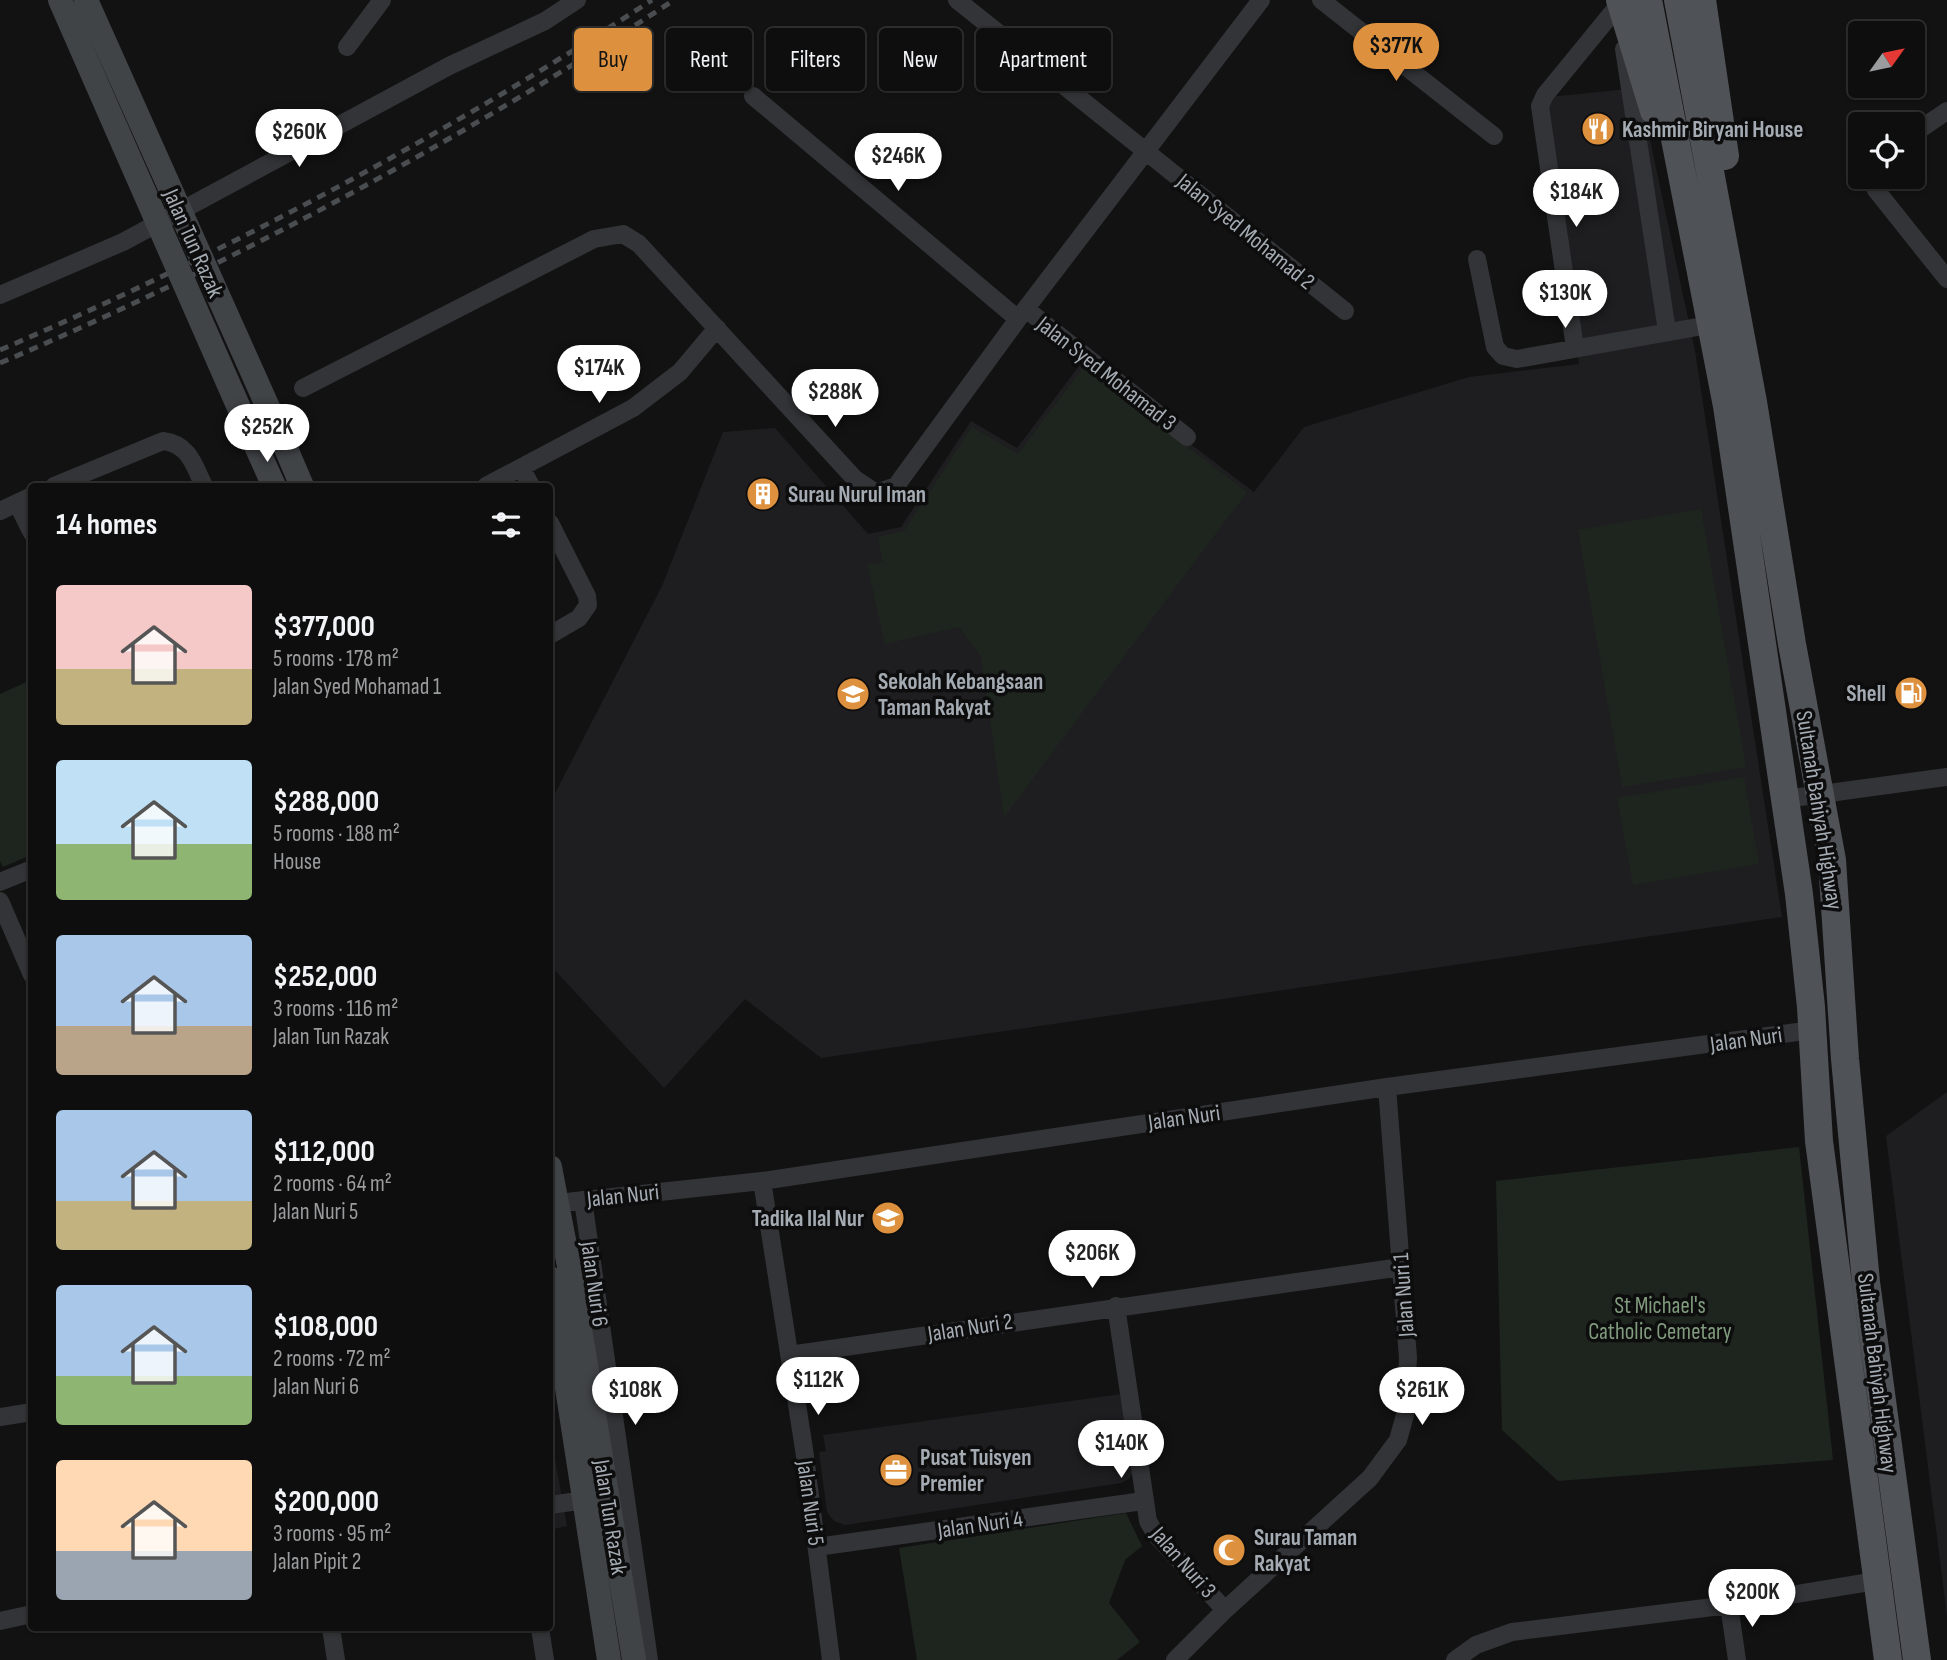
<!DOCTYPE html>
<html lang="en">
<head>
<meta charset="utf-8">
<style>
	:root { --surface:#0e0e0e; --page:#1c1c1c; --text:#f1f3f6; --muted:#9b9c9e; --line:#2e2e2e; --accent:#dd913f }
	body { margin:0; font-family:"Sofia Sans Condensed",sans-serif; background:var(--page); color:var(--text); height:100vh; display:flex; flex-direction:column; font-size:26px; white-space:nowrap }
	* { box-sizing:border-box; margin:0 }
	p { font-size:23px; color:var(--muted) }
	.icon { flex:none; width:38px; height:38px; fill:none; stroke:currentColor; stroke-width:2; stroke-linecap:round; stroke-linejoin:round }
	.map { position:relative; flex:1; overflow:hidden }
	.drawer { position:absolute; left:28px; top:483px; width:525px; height:1148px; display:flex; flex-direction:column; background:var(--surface); border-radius:7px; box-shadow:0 2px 5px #0004,0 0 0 2px var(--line) }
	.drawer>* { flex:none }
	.guide { position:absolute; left:574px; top:28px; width:665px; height:63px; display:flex; gap:14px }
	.needle { width:46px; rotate:57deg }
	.tools { position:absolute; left:1848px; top:21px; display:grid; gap:14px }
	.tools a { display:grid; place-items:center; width:77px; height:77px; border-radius:7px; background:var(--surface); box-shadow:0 2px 5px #0004,0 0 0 2px var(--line); font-size:35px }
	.price { position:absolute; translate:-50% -60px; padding:0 16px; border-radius:24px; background:#fff; color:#222; font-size:23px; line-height:46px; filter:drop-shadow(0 2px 4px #0008) }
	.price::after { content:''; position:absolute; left:50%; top:42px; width:21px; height:16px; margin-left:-10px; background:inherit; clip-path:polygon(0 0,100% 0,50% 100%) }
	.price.on { background:var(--accent); color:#111 }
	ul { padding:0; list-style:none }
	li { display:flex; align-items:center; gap:21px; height:175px; padding:0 28px }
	li span { display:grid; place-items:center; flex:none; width:196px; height:140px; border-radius:7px; color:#555 }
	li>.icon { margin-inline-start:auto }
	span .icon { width:84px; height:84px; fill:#fffc; stroke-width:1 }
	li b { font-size:30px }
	h2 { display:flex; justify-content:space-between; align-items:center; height:84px; padding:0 28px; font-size:30px }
	.pill { padding:0 24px; border-radius:7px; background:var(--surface); box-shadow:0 2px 5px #0004,0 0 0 2px var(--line); font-size:24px; line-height:63px }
	.pill.on { background:var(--accent); color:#111 }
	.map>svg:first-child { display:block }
	.built { fill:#1e1e20 }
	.green { fill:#1e251e }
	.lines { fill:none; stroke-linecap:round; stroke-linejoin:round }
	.minor { stroke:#333437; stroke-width:18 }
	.secondary { stroke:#414447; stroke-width:24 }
	.primary { stroke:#4f5256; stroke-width:28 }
	.rail { stroke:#4a4d50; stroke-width:5; stroke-dasharray:9 7; stroke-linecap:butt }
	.secondary-bridge { stroke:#414447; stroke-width:24 }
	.labels { text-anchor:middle; stroke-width:7; stroke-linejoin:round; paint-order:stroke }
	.poi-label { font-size:23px; font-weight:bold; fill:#a4abb2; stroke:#0d0d0e; text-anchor:start }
	.street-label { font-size:23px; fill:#a4abb2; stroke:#0d0d0e }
	.park-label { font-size:23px; fill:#809b7d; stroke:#0d0d0e }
</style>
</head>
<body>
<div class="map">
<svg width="1947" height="1660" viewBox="0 0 1947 1660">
	<rect width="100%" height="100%" fill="#121213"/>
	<!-- built -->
	<path class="built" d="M1639,88L1695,351L1782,917L821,1058L745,999L664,1088L550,965V803L662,586L723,432L775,428L868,534L901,527L971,421L1017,448L1082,362L1254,492L1304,427L1469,377L1579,364L1538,98Z
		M1947,1092V1616L1886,1136Z
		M1122,1394L1133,1472L1129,1479L1121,1483L845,1525L834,1521L827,1512L819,1452L826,1451L823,1435Z
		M550,1431L567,1526L550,1530Z"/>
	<!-- green -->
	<path class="green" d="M1083,368L1247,492L1004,817L981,656L959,627L885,644L867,565L883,562L878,537L904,531L972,427L1018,454Z
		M1701,509L1746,767L1622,787L1578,530Z
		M31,680V855L3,867L0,861V694Z
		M1744,777L1759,864L1633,885L1617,798Z
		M1799,1147L1833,1460L1558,1481L1502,1430L1496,1181Z
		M1126,1513L1142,1546L1125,1560L1109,1603L1140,1642L1117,1660H917L899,1548Z"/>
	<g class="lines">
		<!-- minor -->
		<path class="minor" d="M957,0L1345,311
			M1321,0L1494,136
			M347,47L382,0
			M1624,49L1667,331
			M753,96L1018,319
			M1913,134L1947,111
			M1871,177L1876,190L1947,279
			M1477,259L1495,347L1503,356L1517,359L1703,326
			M0,295L123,242L449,66L545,21L577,0
			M1026,309L1187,437
			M1575,348L1540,106L1545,95L1617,7H1622
			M303,388L594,239L623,234L639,244L855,479L876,493L896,486L1018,319L1261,0
			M522,469L531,486
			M54,486L163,441C189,444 194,465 204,486
			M486,486L633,408L680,372L717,328
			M17,503L32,533
			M0,511L32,496
			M550,523L587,596L588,605L579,618L550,635
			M1785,799L1947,777
			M0,882L32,869
			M0,901L32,975
			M762,1181L804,1449L831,1660
			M583,1200L649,1660
			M557,1203L762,1181L1387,1087L1812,1030
			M1116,1306L1148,1521L1156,1535L1225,1610
			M789,1355L1401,1267
			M0,1417L32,1412
			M550,1505L585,1500
			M817,1547L1143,1501
			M1729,1605L1737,1660
			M0,1621L32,1614
			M331,1628L336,1660
			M540,1628L545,1660
			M1175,1660L1225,1610L1370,1478L1398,1440L1405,1415L1408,1358L1387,1087
			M1455,1660L1476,1645L1512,1632L1729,1605L1876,1581"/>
		<!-- secondary -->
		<path class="secondary" d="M275,423L302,486
			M250,433L274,486
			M550,1167L576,1303L634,1660
			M550,1278L609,1660"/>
		<!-- primary -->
		<path class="primary" d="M1620,0L1654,111
			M1648,0L1727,406L1799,894L1811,1007L1819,1141L1888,1660
			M1678,0L1753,402L1792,644L1832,860L1845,1059L1866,1282L1917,1660
			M1702,0L1725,156"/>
		<!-- rail -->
		<path class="rail" d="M0,350C226,253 446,135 652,0
			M0,363C235,263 461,140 674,0"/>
		<!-- secondary-bridge -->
		<path class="secondary-bridge" d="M60,0L250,433
			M86,0L275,423"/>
	</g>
	<!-- icons -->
	<defs>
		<symbol id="restaurant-disc" viewBox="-11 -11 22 22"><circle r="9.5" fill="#dd913f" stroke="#0d0d0e"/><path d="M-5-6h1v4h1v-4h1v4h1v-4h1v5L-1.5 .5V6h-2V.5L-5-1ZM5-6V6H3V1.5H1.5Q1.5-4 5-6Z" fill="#fff"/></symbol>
		<symbol id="building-disc" viewBox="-11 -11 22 22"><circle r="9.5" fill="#dd913f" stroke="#0d0d0e"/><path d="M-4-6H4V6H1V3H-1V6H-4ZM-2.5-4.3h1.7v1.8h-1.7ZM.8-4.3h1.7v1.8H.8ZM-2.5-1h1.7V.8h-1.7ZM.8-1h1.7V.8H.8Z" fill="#fff"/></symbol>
		<symbol id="fuel-disc" viewBox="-11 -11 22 22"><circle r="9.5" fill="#dd913f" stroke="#0d0d0e"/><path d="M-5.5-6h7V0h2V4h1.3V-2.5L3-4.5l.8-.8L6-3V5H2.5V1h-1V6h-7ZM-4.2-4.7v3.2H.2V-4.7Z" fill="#fff"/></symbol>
		<symbol id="school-disc" viewBox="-11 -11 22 22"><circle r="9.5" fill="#dd913f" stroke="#0d0d0e"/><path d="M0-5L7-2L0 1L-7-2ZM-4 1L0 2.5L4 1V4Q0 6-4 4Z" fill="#fff"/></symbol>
		<symbol id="office-disc" viewBox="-11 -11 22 22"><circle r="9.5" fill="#dd913f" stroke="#0d0d0e"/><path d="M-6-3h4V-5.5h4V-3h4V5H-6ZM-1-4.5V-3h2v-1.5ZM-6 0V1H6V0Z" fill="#fff"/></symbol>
		<symbol id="mosque-disc" viewBox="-11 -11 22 22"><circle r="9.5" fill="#dd913f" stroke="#0d0d0e"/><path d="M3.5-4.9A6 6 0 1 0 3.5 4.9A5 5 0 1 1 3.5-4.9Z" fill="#fff"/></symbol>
	</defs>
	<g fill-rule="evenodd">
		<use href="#restaurant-disc" x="1579" y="110" width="38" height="38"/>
		<use href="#building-disc" x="744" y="475" width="38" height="38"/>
		<use href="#fuel-disc" x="1892" y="674" width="38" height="38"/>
		<use href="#school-disc" x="834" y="675" width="38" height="38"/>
		<use href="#school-disc" x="869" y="1199" width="38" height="38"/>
		<use href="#office-disc" x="877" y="1451" width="38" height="38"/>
		<use href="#mosque-disc" x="1210" y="1531" width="38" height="38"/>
	</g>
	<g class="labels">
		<!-- poi labels -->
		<g class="poi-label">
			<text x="1622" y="137">Kashmir Biryani House</text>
			<text x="788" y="502">Surau Nurul Iman</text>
			<text x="878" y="689">Sekolah Kebangsaan<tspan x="878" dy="26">Taman Rakyat</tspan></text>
			<text x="1886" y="701" text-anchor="end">Shell</text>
			<text x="864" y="1226" text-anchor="end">Tadika Ilal Nur</text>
			<text x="920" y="1465">Pusat Tuisyen<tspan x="920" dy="26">Premier</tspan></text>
			<text x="1254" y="1545">Surau Taman<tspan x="1254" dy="26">Rakyat</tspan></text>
		</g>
		<!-- street labels -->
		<g class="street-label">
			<text transform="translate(1246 231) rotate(39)" y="8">Jalan Syed Mohamad 2</text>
			<text transform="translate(194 243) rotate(66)" y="8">Jalan Tun Razak</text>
			<text transform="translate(1107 373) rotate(38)" y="8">Jalan Syed Mohamad 3</text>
			<text transform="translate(1820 810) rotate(81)" y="8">Sultanah Bahiyah Highway</text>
			<text transform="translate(1746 1039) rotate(-8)" y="8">Jalan Nuri</text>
			<text transform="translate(1184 1117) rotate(-8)" y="8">Jalan Nuri</text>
			<text transform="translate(623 1195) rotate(-6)" y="8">Jalan Nuri</text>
			<text transform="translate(595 1284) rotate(82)" y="8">Jalan Nuri 6</text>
			<text transform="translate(1403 1295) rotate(-94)" y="8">Jalan Nuri 1</text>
			<text transform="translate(970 1327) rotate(-9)" y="8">Jalan Nuri 2</text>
			<text transform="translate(1878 1373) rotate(83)" y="8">Sultanah Bahiyah Highway</text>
			<text transform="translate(811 1503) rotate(82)" y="8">Jalan Nuri 5</text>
			<text transform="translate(611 1517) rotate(81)" y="8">Jalan Tun Razak</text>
			<text transform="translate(980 1524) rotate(-8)" y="8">Jalan Nuri 4</text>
			<text transform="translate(1184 1562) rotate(49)" y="8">Jalan Nuri 3</text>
		</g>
		<!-- park labels -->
		<g class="park-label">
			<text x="1660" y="1313">St Michael's<tspan x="1660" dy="26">Catholic Cemetary</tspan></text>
		</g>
	</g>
</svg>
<div class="tools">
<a><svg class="needle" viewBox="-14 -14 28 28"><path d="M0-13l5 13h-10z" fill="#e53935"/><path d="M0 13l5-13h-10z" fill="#9b9c9e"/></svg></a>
<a><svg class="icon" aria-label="locate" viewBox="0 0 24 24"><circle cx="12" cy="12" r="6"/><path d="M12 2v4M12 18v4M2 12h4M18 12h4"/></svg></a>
</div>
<b class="price on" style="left:1396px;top:83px">$377K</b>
<b class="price" style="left:299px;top:169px">$260K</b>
<b class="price" style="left:898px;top:193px">$246K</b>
<b class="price" style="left:1576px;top:229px">$184K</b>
<b class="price" style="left:1565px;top:330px">$130K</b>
<b class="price" style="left:599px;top:405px">$174K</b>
<b class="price" style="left:835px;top:429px">$288K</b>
<b class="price" style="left:267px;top:464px">$252K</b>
<b class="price" style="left:1092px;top:1290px">$206K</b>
<b class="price" style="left:818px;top:1417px">$112K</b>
<b class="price" style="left:635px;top:1427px">$108K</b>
<b class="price" style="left:1422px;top:1427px">$261K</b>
<b class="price" style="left:1121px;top:1480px">$140K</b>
<b class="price" style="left:1752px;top:1629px">$200K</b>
<div class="guide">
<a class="pill on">Buy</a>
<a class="pill">Rent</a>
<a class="pill">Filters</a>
<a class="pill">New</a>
<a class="pill">Apartment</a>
</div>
<section class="drawer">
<h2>14 homes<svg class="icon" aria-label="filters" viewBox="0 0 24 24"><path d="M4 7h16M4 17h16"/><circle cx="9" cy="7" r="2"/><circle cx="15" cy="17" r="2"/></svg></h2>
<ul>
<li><span style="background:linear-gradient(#f6c9c9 60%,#c2b280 0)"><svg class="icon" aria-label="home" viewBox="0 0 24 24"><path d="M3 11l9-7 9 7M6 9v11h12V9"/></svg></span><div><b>$377,000</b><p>5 rooms · 178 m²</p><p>Jalan Syed Mohamad 1</p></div></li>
<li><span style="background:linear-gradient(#bfe0f5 60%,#8fb573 0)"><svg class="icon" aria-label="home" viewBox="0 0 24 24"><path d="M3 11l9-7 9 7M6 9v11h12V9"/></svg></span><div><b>$288,000</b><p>5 rooms · 188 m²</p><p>House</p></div></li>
<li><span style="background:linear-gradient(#a9c7e8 65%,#b9a48a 0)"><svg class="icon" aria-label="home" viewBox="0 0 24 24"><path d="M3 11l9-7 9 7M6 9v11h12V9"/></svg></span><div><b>$252,000</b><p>3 rooms · 116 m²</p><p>Jalan Tun Razak</p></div></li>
<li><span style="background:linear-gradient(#a9c7e8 65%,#c2b280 0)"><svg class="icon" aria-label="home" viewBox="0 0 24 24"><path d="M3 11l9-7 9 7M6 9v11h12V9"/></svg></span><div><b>$112,000</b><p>2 rooms · 64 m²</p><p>Jalan Nuri 5</p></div></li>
<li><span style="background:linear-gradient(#a9c7e8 65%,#8fb573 0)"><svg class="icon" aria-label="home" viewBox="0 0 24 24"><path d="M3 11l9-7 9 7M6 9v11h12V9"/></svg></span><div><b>$108,000</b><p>2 rooms · 72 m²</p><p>Jalan Nuri 6</p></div></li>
<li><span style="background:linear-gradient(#ffd9b3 65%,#9aa5b1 0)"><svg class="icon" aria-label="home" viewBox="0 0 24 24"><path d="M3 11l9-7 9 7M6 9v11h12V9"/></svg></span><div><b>$200,000</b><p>3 rooms · 95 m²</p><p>Jalan Pipit 2</p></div></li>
</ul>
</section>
</div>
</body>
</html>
